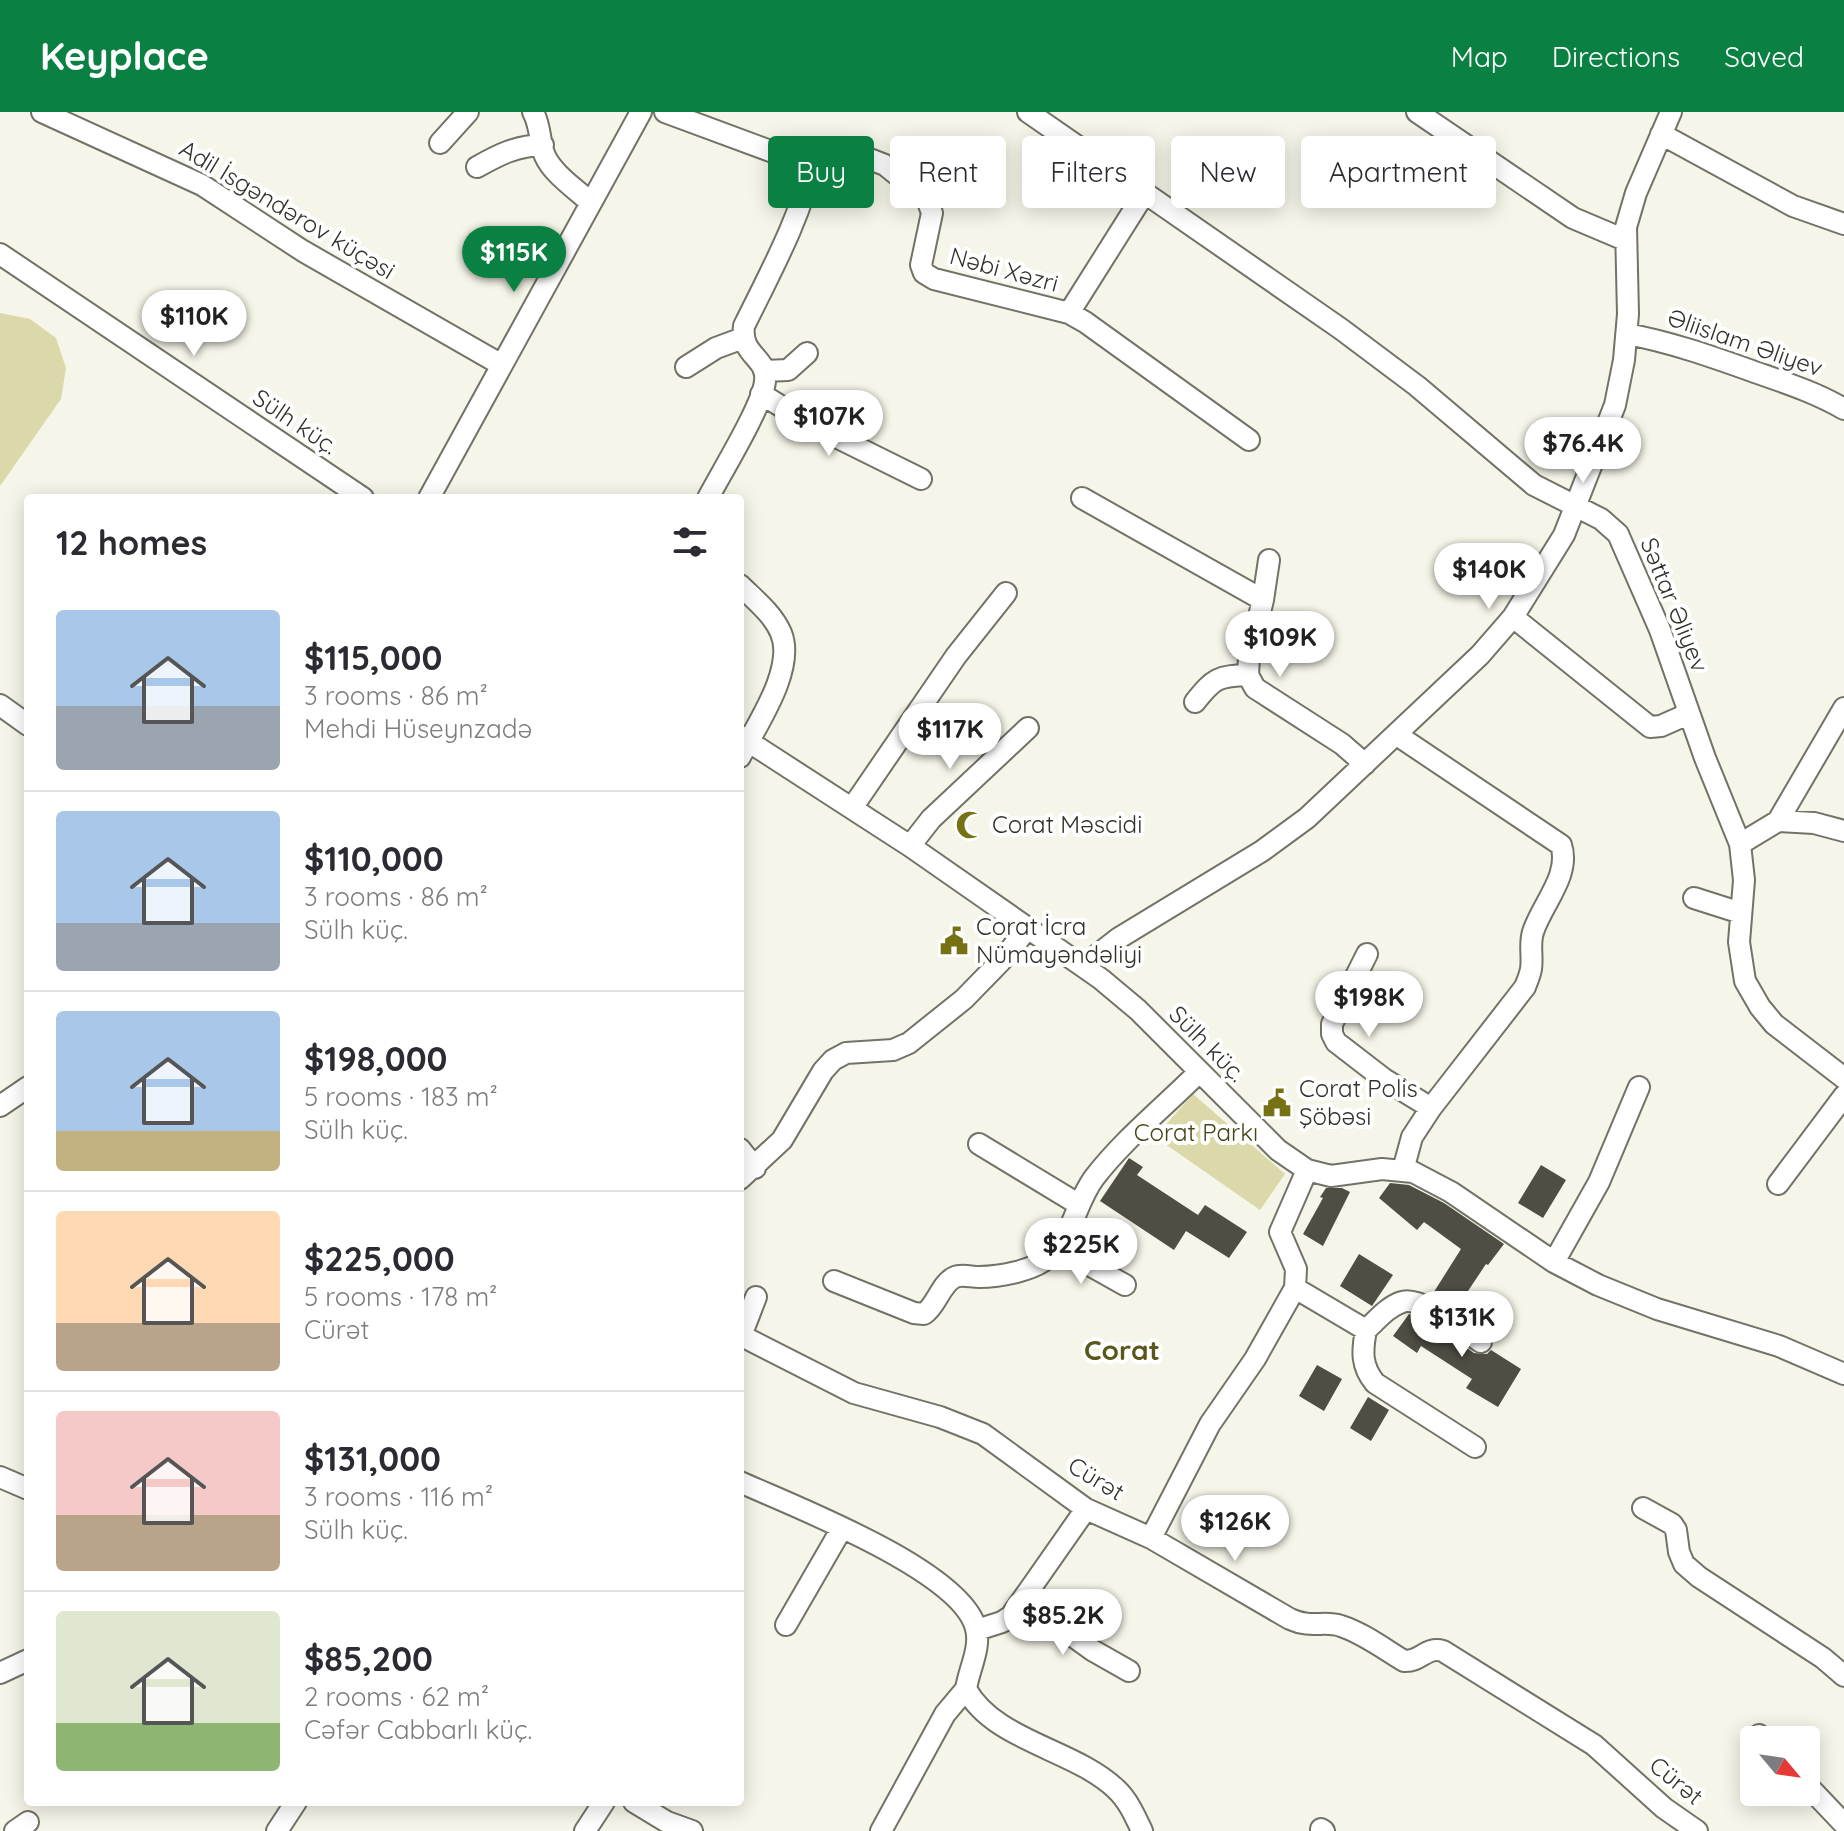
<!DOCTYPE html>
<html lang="en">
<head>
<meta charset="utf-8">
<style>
	:root { --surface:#fff; --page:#f7f7f7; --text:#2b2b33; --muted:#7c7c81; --line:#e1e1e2; --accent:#0b8043 }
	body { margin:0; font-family:Quicksand,sans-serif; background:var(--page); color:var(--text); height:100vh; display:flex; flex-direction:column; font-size:30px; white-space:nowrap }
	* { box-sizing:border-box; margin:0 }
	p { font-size:26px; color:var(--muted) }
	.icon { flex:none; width:44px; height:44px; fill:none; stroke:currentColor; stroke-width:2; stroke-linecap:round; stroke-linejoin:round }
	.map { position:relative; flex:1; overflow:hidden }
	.side { position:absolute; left:24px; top:382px; width:720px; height:1312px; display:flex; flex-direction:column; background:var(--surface); border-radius:8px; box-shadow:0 4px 20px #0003 }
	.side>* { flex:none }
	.top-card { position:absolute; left:768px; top:24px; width:760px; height:72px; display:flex; gap:16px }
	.needle { width:52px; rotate:119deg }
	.controls { position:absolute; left:1740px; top:1614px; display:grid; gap:16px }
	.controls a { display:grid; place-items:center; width:80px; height:80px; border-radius:8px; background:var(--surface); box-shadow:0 4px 20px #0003; font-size:40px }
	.price { position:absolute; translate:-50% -68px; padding:0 18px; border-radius:28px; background:#fff; color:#222; font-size:26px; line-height:52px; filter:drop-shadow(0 2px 4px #0008) }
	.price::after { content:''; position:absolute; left:50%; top:48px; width:24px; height:18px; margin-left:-12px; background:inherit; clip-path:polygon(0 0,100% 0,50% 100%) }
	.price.selected { background:var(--accent); color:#fff }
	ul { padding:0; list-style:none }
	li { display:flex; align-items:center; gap:24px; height:200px; padding:0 32px }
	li+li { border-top:2px solid var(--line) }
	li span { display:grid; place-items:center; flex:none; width:224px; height:160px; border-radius:8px; color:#555 }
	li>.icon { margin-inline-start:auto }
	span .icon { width:96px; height:96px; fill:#fffc; stroke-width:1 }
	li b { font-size:34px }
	h2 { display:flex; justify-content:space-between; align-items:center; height:96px; padding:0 32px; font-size:34px }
	.tag { padding:0 28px; border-radius:8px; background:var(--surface); box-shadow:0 4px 20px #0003; font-size:28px; line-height:72px }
	.tag.selected { background:var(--accent); color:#fff }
	header { display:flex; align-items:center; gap:48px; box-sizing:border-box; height:112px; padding:0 40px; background:var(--accent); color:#fff }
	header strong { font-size:38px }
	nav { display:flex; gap:44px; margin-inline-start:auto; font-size:28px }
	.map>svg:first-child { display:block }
	.green { fill:#dbd9a9 }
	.building { fill:#4e4e44 }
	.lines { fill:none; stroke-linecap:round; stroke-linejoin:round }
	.minor-casing { stroke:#727267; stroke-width:24 }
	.minor { stroke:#fff; stroke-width:20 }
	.labels { text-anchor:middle; stroke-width:8; stroke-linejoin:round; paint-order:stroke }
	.street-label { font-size:24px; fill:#31312c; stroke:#fff }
	.poi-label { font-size:24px; fill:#31312c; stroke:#fff; text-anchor:start }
	.park-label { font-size:24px; fill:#484515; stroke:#fff }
	.quarter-label { font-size:28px; font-weight:bold; fill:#5a571b; stroke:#fff }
</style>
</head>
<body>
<header>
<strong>Keyplace</strong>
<nav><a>Map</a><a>Directions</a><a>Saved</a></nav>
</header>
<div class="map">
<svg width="1844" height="1719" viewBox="0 0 1844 1719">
	<rect width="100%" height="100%" fill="#f5f5e9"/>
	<!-- green -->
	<path class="green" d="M0,201L30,207L56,226L66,256L61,287L0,374Z
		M1193,982L1285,1062L1260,1098L1155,1025Z"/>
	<!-- building -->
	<path class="building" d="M1129,1046L1143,1055L1137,1063L1198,1103L1205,1093L1247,1120L1229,1146L1186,1119L1174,1138L1100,1089Z
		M1541,1053L1566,1068L1543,1106L1518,1091Z
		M1390,1071L1409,1073L1444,1091L1504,1132L1488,1153L1486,1152L1456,1197L1432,1183L1461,1137L1424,1110L1417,1118L1379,1086Z
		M1326,1076H1342L1350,1080L1323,1134L1303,1122L1323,1086L1320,1085Z
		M1359,1142L1393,1163L1372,1194L1340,1174Z
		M1409,1202L1435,1214L1474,1241L1487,1242L1491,1238L1521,1257L1498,1295L1466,1276L1472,1267L1421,1234L1417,1241L1393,1224Z
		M1317,1253L1342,1267L1324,1299L1299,1284Z
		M1368,1285L1389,1298L1371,1329L1350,1316Z"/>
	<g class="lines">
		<defs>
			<path id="minor" d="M42,0L202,73L303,139L500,252
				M533,0C541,14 539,30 545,44C553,62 576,77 591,91
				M665,0L781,43L867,46L885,53L927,87L932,101L921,153L924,161L934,167L1069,201L1085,210L1249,328
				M1028,0L1341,217L1417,274L1534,373L1601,407L1618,422L1660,518L1705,646L1740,732L1744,768L1739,830L1745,869L1760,895L1774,912L1844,966
				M1417,0L1573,106L1625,128
				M1661,22L1793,94L1844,112
				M440,31L468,0
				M477,55C500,42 516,34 543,33
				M0,142L363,386
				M1069,201L1144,82
				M1627,222C1670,230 1710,244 1752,259C1783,270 1815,280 1844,297
				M686,255L716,236L743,226
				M764,259L788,258L807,241
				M761,282L810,312L921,367
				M429,386L641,0
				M708,386C721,361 763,293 765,269C768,245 740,244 744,214C771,159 801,105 814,46
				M1082,386L1263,488
				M1269,448L1263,488L1249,545L1248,563L1255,576L1342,632L1365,652
				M740,473C755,488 773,502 781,521C796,557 756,614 740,645
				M1513,505L1650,615L1661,614L1688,602
				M1195,590C1214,566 1218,564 1248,563
				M0,593L28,613
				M1397,623L1561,733C1571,763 1542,792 1533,820C1529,833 1533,844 1531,857C1530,863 1527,870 1525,875L1431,996L1412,1025L1403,1058
				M740,624L910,734L1101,867L1138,898L1278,1038L1307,1058L1331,1064L1382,1057L1413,1060L1451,1080L1554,1150L1598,1173L1657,1197L1779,1234L1844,1262
				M852,696L956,544L1006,481
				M1778,709L1814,711L1844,719
				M1740,732L1778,709L1844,596
				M910,734L931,707L1028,616
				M1694,786L1741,801
				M1367,842L1332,912V922L1336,930L1384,967L1431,996
				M1083,854L1119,826L1262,739L1307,706L1480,543L1513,505L1564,423L1615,293L1624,248L1628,202L1626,115L1636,81L1671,0
				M0,994L28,975
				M979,1032L1078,1092
				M740,1037L755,1056
				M740,1067L782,1028L823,959L833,948L846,941L893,938L909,931L964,887L1001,849L1028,816
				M1778,1072L1844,984
				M1059,1136L1125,1173
				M1554,1150L1599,1070L1639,975
				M834,1169L914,1201L924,1202C937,1193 941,1171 955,1165C962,1162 971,1165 979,1165C999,1165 1033,1159 1049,1145C1072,1126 1076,1090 1094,1066C1123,1028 1164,995 1198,961
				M1295,1176L1366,1218C1362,1239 1361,1254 1375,1271L1475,1335
				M1366,1218C1377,1208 1387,1195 1402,1190C1420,1183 1464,1219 1481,1230
				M740,1223L854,1281L940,1305L983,1322L1086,1397L1151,1426L1290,1507C1312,1517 1324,1508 1341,1514C1363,1521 1384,1537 1404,1549C1421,1550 1426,1534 1443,1539L1594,1633L1664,1696L1697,1719
				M741,1224L756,1185
				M0,1365L28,1377
				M740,1370C793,1394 963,1459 976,1517C981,1536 969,1557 966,1577C994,1629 1074,1637 1116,1677C1128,1688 1135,1704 1142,1719
				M1643,1396L1672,1412L1676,1418L1679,1440L1684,1452L1699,1465L1823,1546L1844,1564
				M1151,1426L1210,1312L1255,1247L1295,1176L1296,1157L1280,1120L1307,1058
				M1024,1489L1092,1538L1129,1559
				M786,1513L842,1416
				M977,1518L1002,1510L1011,1504L1086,1397
				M0,1561L28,1548
				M1759,1623L1763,1628
				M1806,1672L1844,1712
				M634,1690L667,1710L692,1719
				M1321,1717L1324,1719
				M15,1719L28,1710
				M277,1719L296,1690
				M585,1719L604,1690
				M881,1719L945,1602L966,1577"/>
		</defs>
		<!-- minor casing -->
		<use href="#minor" class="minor-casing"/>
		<!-- minor -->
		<use href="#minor" class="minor"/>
	</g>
	<!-- icons -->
	<defs>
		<symbol id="mosque-bare" viewBox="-9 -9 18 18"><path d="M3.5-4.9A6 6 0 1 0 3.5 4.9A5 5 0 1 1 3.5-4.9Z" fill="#767112" stroke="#fff" stroke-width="2.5" paint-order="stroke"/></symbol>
		<symbol id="civic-bare" viewBox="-9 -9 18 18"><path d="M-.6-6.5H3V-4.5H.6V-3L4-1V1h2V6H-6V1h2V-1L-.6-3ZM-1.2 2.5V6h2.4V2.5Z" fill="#767112" stroke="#fff" stroke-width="2.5" paint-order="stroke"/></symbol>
	</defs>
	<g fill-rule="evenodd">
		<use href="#mosque-bare" x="950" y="693" width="40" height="40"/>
		<use href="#civic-bare" x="934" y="809" width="40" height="40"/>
		<use href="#civic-bare" x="1257" y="971" width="40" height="40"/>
	</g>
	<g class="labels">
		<!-- street labels -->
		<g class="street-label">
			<text transform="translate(287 98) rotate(31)" y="8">Adil İsgəndərov küçəsi</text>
			<text transform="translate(1004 158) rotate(15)" y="8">Nəbi Xəzri</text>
			<text transform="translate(1745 231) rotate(19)" y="8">Əliislam Əliyev</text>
			<text transform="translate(295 310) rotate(34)" y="8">Sülh küç.</text>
			<text transform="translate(1674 493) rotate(68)" y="8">Səttar Əliyev</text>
			<text transform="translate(1207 932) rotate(45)" y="8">Sülh küç.</text>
			<text transform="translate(1096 1367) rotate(31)" y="8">Cürət</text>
			<text transform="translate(1676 1669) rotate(39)" y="8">Cürət</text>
		</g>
		<!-- poi labels -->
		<g class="poi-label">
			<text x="992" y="721">Corat Məscidi</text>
			<text x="976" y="823">Corat İcra<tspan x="976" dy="28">Nümayəndəliyi</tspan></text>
			<text x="1299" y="985">Corat Polis<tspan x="1299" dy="28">Şöbəsi</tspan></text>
		</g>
		<!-- park labels -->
		<g class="park-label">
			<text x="1196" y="1029">Corat Parkı</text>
		</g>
		<!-- quarter labels -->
		<g class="quarter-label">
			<text x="1122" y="1248">Corat</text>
		</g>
	</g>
</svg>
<div class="controls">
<a><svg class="needle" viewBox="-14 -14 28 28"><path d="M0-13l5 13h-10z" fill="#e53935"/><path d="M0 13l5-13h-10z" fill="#7c7c81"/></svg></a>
</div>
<b class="price selected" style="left:514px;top:182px">$115K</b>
<b class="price" style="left:194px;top:246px">$110K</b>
<b class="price" style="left:829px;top:346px">$107K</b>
<b class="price" style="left:1583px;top:373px">$76.4K</b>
<b class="price" style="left:1489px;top:499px">$140K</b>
<b class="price" style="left:1280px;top:567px">$109K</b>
<b class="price" style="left:950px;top:659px">$117K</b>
<b class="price" style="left:1369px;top:927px">$198K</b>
<b class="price" style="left:1081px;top:1174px">$225K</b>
<b class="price" style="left:1462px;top:1247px">$131K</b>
<b class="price" style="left:1235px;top:1451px">$126K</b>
<b class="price" style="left:1063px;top:1545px">$85.2K</b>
<div class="top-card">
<a class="tag selected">Buy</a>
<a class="tag">Rent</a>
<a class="tag">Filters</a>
<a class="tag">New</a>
<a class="tag">Apartment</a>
</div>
<section class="side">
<h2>12 homes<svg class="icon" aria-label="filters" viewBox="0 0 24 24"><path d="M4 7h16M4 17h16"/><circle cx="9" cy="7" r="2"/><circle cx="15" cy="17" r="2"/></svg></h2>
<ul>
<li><span style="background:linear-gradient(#a9c7e8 60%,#9aa5b1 0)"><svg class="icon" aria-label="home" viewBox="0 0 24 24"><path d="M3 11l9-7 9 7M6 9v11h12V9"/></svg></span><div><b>$115,000</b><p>3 rooms · 86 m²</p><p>Mehdi Hüseynzadə</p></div></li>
<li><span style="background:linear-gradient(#a9c7e8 70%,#9aa5b1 0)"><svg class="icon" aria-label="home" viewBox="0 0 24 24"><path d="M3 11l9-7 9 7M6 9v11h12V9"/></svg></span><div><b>$110,000</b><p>3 rooms · 86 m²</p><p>Sülh küç.</p></div></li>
<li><span style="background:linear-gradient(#a9c7e8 75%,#c2b280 0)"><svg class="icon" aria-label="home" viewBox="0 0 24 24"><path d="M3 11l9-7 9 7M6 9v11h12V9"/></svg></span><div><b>$198,000</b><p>5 rooms · 183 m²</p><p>Sülh küç.</p></div></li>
<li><span style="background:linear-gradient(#ffd9b3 70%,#b9a48a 0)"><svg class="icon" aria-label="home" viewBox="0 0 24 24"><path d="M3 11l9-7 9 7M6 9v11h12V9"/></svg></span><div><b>$225,000</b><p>5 rooms · 178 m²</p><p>Cürət</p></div></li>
<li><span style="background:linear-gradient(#f6c9c9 65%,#b9a48a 0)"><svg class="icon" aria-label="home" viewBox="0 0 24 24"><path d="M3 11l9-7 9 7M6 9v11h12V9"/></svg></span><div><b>$131,000</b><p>3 rooms · 116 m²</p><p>Sülh küç.</p></div></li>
<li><span style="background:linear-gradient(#dfe7d0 70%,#8fb573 0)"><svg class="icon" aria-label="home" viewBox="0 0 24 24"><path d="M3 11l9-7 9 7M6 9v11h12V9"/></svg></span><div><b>$85,200</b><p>2 rooms · 62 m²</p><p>Cəfər Cabbarlı küç.</p></div></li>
</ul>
</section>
</div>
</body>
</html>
